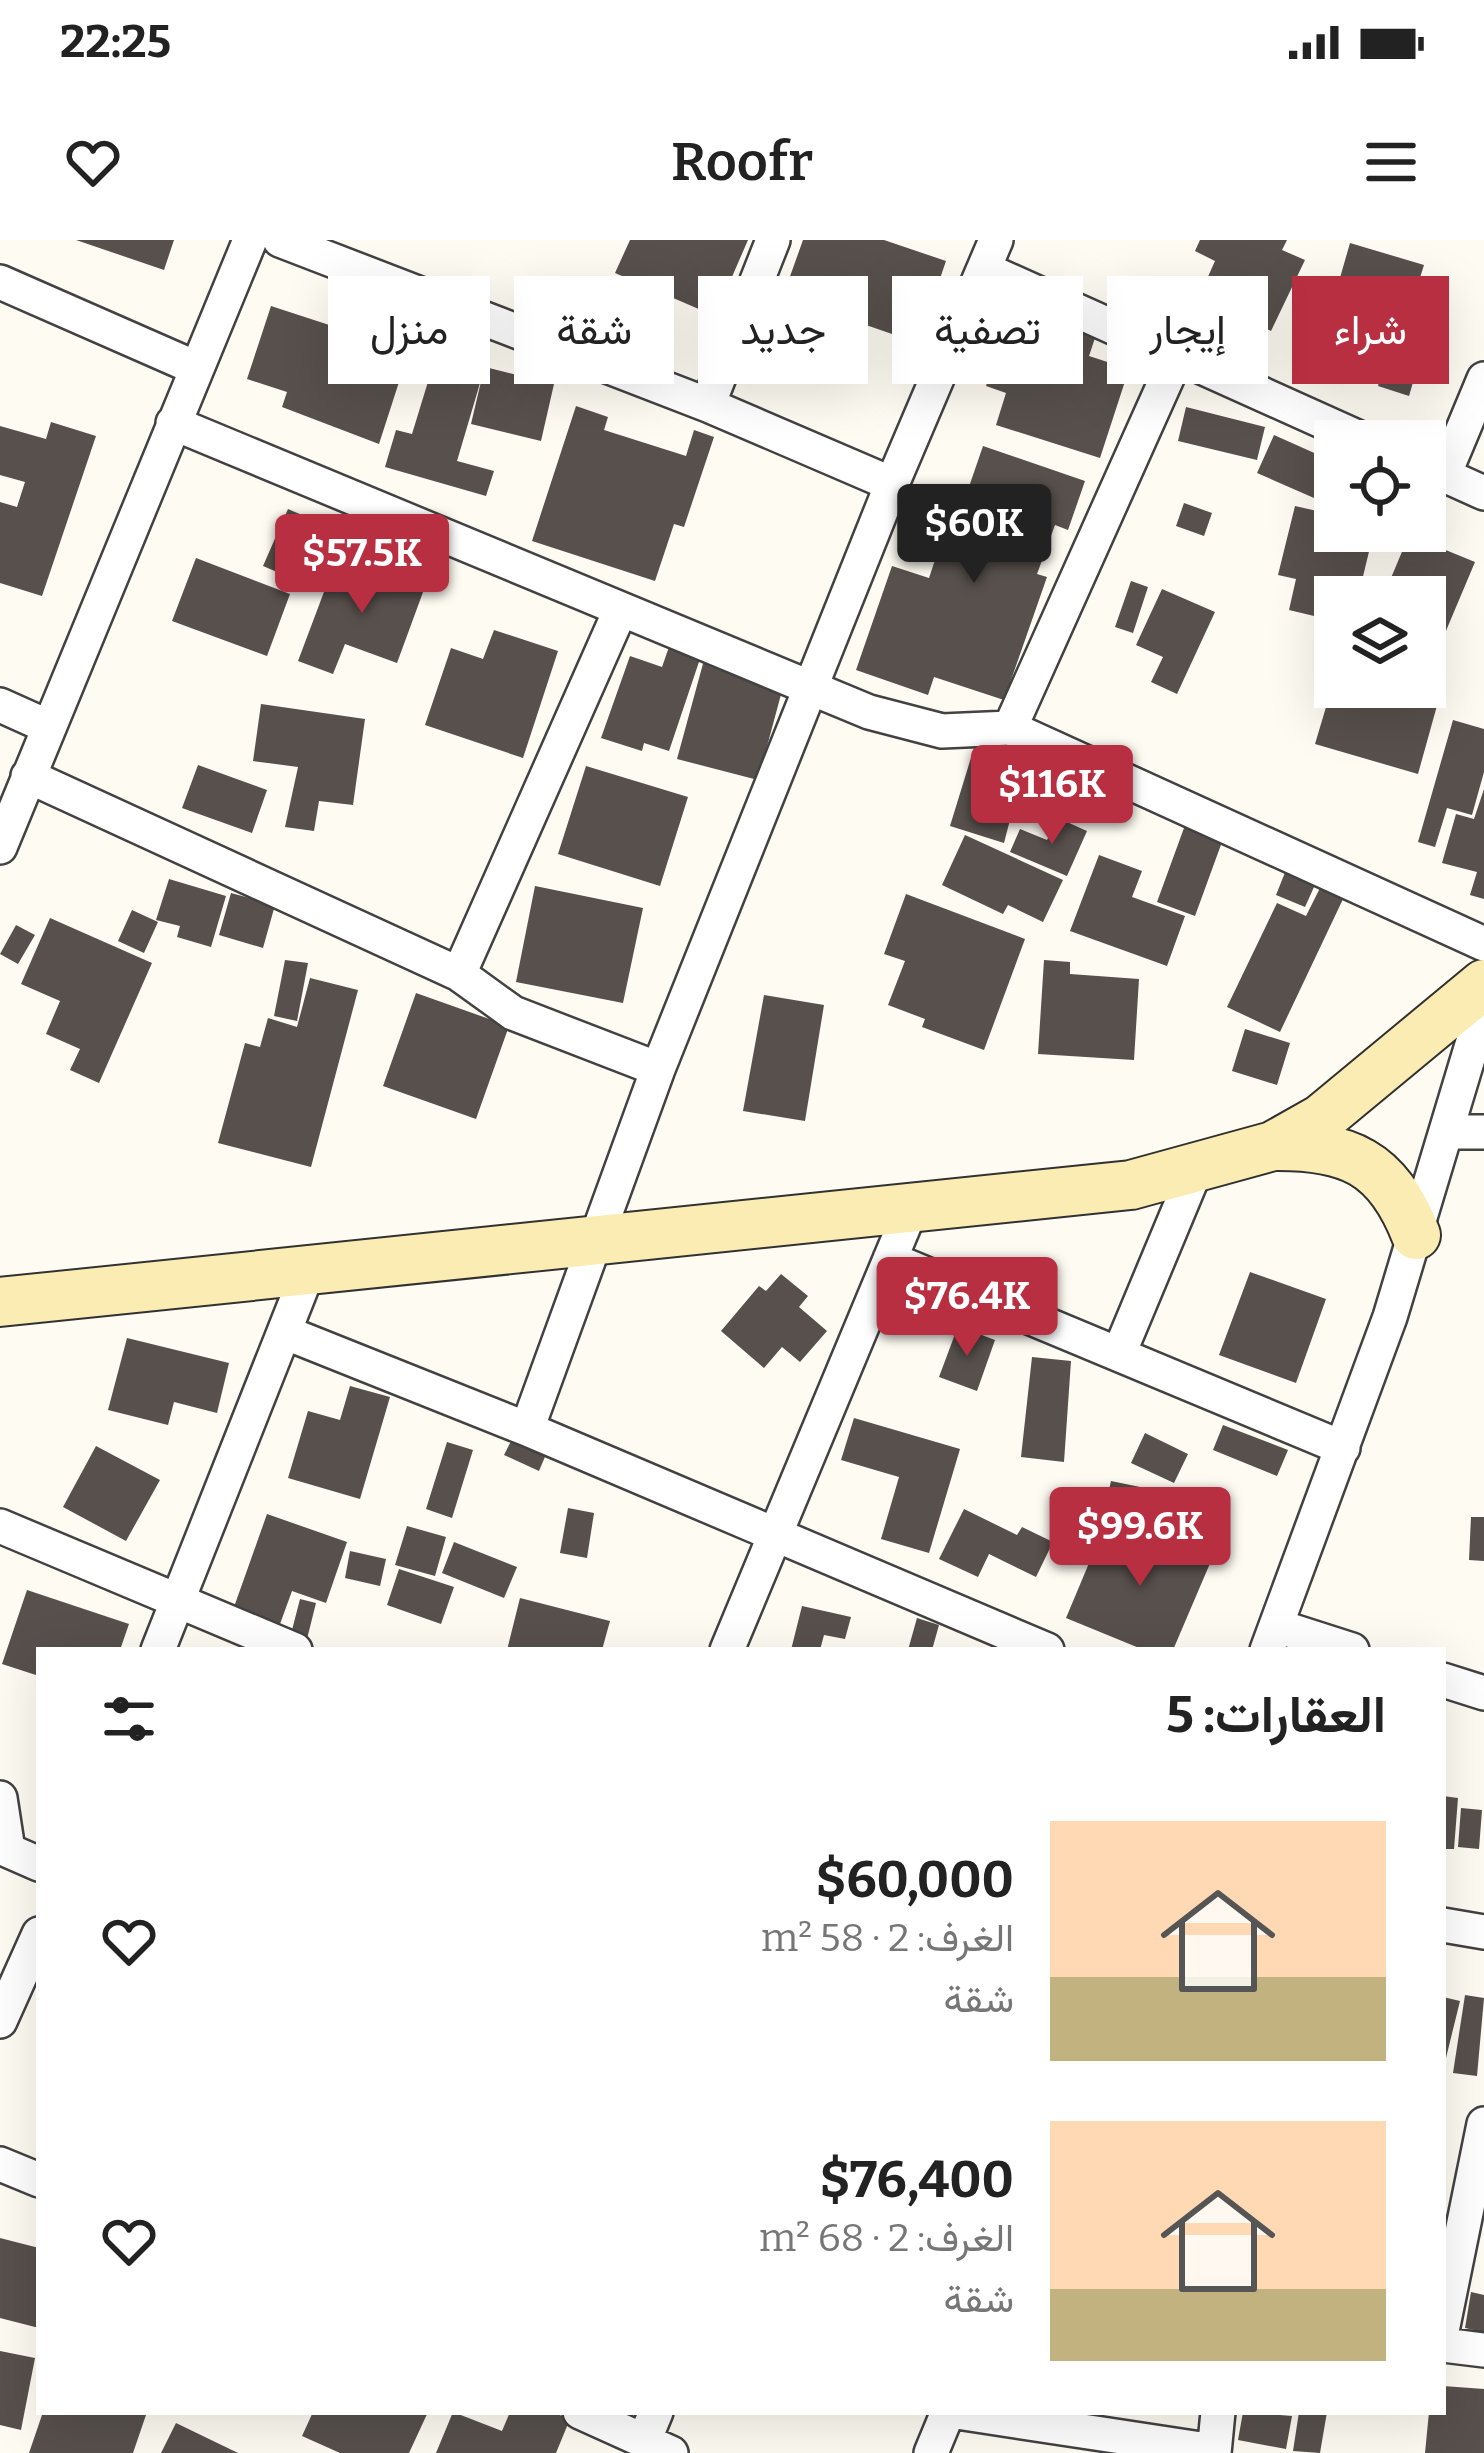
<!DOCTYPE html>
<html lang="ar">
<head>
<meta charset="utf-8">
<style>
	:root { --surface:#fff; --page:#f2f2f2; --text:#222; --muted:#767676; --accent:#b82f41 }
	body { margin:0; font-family:Bitter,Vazirmatn,serif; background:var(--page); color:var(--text); direction:rtl; height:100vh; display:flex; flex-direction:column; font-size:45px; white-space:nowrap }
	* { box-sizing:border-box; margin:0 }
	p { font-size:39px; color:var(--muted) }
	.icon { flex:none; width:66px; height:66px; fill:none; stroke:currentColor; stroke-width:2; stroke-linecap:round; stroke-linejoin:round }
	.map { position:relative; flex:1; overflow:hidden; direction:ltr }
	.side { position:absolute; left:36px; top:1407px; width:1410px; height:768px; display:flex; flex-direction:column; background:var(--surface); border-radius:0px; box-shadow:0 12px 48px #0002; direction:rtl }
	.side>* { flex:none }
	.guide { position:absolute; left:36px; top:36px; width:1413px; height:108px; direction:rtl; display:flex; gap:24px }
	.tools { position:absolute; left:1314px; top:180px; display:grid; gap:24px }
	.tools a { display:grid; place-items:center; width:132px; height:132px; border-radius:0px; background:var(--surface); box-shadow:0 12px 48px #0002; font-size:60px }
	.price { position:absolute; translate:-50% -102px; padding:0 27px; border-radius:12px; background:var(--accent); color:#fff; font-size:39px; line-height:78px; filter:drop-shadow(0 3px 6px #0008) }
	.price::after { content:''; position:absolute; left:50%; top:72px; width:36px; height:27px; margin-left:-18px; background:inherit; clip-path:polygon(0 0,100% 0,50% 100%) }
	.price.on { background:#222; color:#fff }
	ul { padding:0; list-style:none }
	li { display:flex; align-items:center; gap:36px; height:300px; padding:0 60px }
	li span { display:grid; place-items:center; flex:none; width:336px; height:240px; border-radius:0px; color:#555 }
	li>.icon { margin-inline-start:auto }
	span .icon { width:144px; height:144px; fill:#fffc; stroke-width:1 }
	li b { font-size:51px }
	h2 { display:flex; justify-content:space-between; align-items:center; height:144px; padding:0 60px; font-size:51px }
	.tag { padding:0 42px; border-radius:0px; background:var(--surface); box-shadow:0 12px 48px #0002; font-size:42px; line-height:108px }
	.tag.on { background:var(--accent); color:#fff }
	.status { display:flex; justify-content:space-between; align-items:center; height:84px; padding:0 60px; background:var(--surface); direction:ltr }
	.status svg { height:33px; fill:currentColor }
	header { display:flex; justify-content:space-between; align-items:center; height:156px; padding:0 60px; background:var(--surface); font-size:54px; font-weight:600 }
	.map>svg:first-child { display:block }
	.building { fill:#57504c }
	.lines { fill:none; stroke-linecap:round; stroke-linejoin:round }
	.street-casing { stroke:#424242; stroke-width:38 }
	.secondary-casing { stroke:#313131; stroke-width:52 }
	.street { stroke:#fff; stroke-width:33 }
	.secondary { stroke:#faecb2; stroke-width:48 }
</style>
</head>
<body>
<div class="status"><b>22:25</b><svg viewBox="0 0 49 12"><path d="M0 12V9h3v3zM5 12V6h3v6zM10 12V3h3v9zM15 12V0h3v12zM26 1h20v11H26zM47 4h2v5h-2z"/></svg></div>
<header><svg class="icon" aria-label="menu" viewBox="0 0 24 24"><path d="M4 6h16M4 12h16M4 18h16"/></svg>Roofr<svg class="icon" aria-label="heart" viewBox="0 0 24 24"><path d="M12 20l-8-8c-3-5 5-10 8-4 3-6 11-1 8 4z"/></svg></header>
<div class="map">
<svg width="1484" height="2213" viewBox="0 0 1484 2213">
	<rect width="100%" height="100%" fill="#fefbf2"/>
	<!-- building -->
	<path class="building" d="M76,0H174L164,30Z
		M630,0H748L715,76L615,33Z
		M803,0H884L946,21L918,103L843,77L848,62L788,42Z
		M1200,0H1287L1282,10L1305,20L1271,91L1244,78L1229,108L1161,76L1178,39L1202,50L1215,21L1195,11Z
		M1350,3L1424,25L1418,44L1440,51L1409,156L1378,146L1384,125L1357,118L1364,93L1327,83Z
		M271,66L409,111L379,204L282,167L287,152L247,139Z
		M1076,76L1100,83L1089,116L1129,129L1100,218L996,185L1006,153L986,146L1007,82L1068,102Z
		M442,96L490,110L485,127L554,144L541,201L471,184L483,133L457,221L494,231L486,256L385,227L396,190L412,194Z
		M576,166L608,177L604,190L686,216L694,190L714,197L684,287L674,284L655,341L532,301Z
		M1186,167L1265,187L1257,220L1178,201Z
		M51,182L96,196L42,356L0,343V262L17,267L25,242L0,235V186L46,199Z
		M1274,195L1330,220L1314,258L1257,233Z
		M983,206L1085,241L1068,290L1055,285L1037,334L1047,337L1004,460L934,437L928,455L856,430L892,326L929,338L942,299L982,312L993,281L961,270Z
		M1184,263L1212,273L1204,296L1176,286Z
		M1295,266L1335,275V291H1374L1358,357H1335V381L1289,370L1296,339L1278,335Z
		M288,269L323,284L298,341L263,326Z
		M1409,295L1475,322L1432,424L1425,421V357H1383Z
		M196,318L290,354L267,416L172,381Z
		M360,320L426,344L397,423L345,404L333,434L298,421L333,328L354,335Z
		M1131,341L1148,347L1133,393L1115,387Z
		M1162,349L1215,372L1177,454L1151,442L1163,417L1136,405Z
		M676,387L707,398L669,511L644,503L642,511L601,498L630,416L662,427Z
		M494,390L558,411L523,518L425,485L451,408L483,419Z
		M707,409L783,447L758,540L677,519Z
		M1332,447H1383L1438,462L1418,534L1315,504Z
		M261,464L365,479L353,565L319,561L314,591L285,587L298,527L253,521Z
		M1453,480L1484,489V532L1472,575L1447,568L1435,607L1418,602Z
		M978,495L1028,510L1004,603L950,586Z
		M198,525L267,550L252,593L182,568Z
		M586,526L688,557L660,646L558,614Z
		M1484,549V659L1470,655L1477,632L1442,623L1456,574L1474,579Z
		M1188,577L1226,591L1195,676L1157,662Z
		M1058,578L1087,591L1067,636L1010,612L1020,589L1047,600Z
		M965,595L1063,640L1043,682L1008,665L1003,674L942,645Z
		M1099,615L1142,631L1132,657L1185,676L1167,726L1070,691Z
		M1292,615L1323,627L1305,667L1276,655Z
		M169,639L226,656L211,707L177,697L180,686L156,680Z
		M535,646L643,668L623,763L516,742Z
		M1321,646L1344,657L1280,792L1227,767L1277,663L1306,676Z
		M231,653L275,665L263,708L219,695Z
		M906,654L1025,699L984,810L922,787L925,779L888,765L905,721L884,714Z
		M132,670L158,682L144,713L118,701Z
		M50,678L152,723L99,843L70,830L80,809L46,794L60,761L21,744Z
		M16,685L35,695L18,724L0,714Z
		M285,720L308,723L297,781L274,776Z
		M1044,720L1070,722V734L1139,739L1134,820L1038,814Z
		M310,738L358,750L311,927L218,903L245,803L260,807L268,778L297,787Z
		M416,753L509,786L476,879L383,846Z
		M764,755L824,765L805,881L743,871Z
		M1245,789L1290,803L1277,845L1232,831Z
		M1250,1032L1326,1059L1296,1143L1219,1115Z
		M781,1034L808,1056L799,1067L827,1091L800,1122L782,1107L764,1128L721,1091L759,1046L766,1051Z
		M958,1086L995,1100L977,1151L939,1137Z
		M127,1098L229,1123L217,1173L174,1162L168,1185L108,1170Z
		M1032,1117L1071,1121L1064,1222L1021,1217Z
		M350,1146L390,1157L360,1259L288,1238L308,1171L340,1180Z
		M854,1178L960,1209L929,1313L881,1299L899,1237L841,1220Z
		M1223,1185L1288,1210L1277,1236L1213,1210Z
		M1145,1193L1188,1214L1174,1243L1131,1223Z
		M513,1197L547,1212L539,1231L504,1215Z
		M447,1202L473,1210L452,1278L426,1269Z
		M96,1206L160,1240L126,1301L63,1267Z
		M1111,1241L1145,1248L1139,1275L1105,1268Z
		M568,1268L594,1273L587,1318L560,1313Z
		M964,1269L1017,1295L1022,1287L1053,1302L1036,1337L989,1314L978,1337L939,1319Z
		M267,1274L347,1302L326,1363L292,1351L280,1384L234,1367Z
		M1471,1277H1484V1321L1469,1320Z
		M1105,1285L1153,1305L1158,1291L1214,1314L1173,1410H1144L1066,1378Z
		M407,1286L446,1297L435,1336L395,1325Z
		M454,1302L517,1327L504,1358L442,1333Z
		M350,1311L386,1319L380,1346L345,1338Z
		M399,1329L454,1347L441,1384L387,1365Z
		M27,1350L129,1384L120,1410H39V1436L2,1424Z
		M520,1358L610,1381L602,1410H507Z
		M300,1359L316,1363L307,1399L291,1394Z
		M802,1366L851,1377L845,1399L824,1395L820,1410H791Z
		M917,1378L939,1385L932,1410H908Z
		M1443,1556L1458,1558L1454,1609H1443Z
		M1461,1568L1482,1570L1479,1609L1458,1607Z
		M1465,1755L1484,1758L1477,1836L1453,1833Z
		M1443,1757L1460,1761L1445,1822L1443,1821Z
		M0,1998L39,2008V2088L0,2078Z
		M1471,2052L1484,2055V2092L1465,2088Z
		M0,2111L35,2118L21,2190L0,2185Z
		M1443,2146L1484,2149V2213H1425L1429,2172H1443Z
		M43,2172H147L133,2213H29Z
		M313,2172H428L409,2213H340L302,2196Z
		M453,2172L502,2191L510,2172H552L570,2179L556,2213H436Z
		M1243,2172L1292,2176L1286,2209L1238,2200Z
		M1299,2172H1327L1320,2213L1293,2211Z
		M176,2183L238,2213H161Z"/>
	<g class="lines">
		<defs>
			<path id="street" d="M280,0L708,165L892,244
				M984,29L1366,201
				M0,42L196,128
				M708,165L773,0
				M173,183L869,472L942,491L1010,488L1484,704
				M1425,227L1444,235L1484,139
				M1444,235L1484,253
				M0,465L49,487
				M1010,488L1176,118
				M28,536L459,734L513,773L658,829
				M0,607L250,0
				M459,734L620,371
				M1449,892H1484
				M890,1019L1343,1208
				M284,1092L527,1189L1047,1410
				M1120,1111L1196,929
				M527,1189L658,829L892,244L996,0
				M0,1286L295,1410
				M1277,1386L1352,1410
				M158,1410L307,1034
				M727,1410L911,969
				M1267,1410L1390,1077L1484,765
				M1443,1440L1484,1453
				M0,1558L8,1610
				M0,1607L39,1624
				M1443,1685L1484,1692
				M0,1781L39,1694
				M0,1924L39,1940
				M1443,2086L1484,1884
				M1443,2105L1484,2110
				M580,2172L671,2213
				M957,2172L1214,2211
				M644,2201L656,2172
				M931,2213L948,2172
				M1214,2213L1218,2172"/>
			<path id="secondary" d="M1273,906C1348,905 1388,922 1416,995
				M0,1062L1131,945L1273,906L1321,879L1484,744"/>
		</defs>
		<!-- street casing -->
		<use href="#street" class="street-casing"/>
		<!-- secondary casing -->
		<use href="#secondary" class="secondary-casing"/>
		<!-- street -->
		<use href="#street" class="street"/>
		<!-- secondary -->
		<use href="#secondary" class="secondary"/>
	</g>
</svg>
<div class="tools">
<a><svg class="icon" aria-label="locate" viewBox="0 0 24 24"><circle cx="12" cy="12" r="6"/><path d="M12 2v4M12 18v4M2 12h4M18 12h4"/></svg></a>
<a><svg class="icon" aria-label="layers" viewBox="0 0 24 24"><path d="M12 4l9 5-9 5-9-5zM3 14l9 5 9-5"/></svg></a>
</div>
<b class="price on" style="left:974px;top:346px">$60K</b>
<b class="price" style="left:362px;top:376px">$57.5K</b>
<b class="price" style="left:1052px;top:607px">$116K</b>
<b class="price" style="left:967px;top:1119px">$76.4K</b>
<b class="price" style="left:1140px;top:1349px">$99.6K</b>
<div class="guide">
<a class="tag on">شراء</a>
<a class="tag">إيجار</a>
<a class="tag">تصفية</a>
<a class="tag">جديد</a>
<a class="tag">شقة</a>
<a class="tag">منزل</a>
</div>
<section class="side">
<h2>العقارات: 5<svg class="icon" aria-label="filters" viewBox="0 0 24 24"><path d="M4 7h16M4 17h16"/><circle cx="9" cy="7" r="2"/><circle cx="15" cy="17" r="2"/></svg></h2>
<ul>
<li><span style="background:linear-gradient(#ffd9b3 65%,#c2b280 0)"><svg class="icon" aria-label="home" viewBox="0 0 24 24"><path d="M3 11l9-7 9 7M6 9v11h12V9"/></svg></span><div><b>$60,000</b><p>الغرف: 2 · 58 m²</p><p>شقة</p></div><svg class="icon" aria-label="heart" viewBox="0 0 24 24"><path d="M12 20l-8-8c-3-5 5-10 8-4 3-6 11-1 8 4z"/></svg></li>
<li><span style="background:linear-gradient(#ffd9b3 70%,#c2b280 0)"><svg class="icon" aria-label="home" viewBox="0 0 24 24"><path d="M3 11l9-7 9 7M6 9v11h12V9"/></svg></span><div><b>$76,400</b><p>الغرف: 2 · 68 m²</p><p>شقة</p></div><svg class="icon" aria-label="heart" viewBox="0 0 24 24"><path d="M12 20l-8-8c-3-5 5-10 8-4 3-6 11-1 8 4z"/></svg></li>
</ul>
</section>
</div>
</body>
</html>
